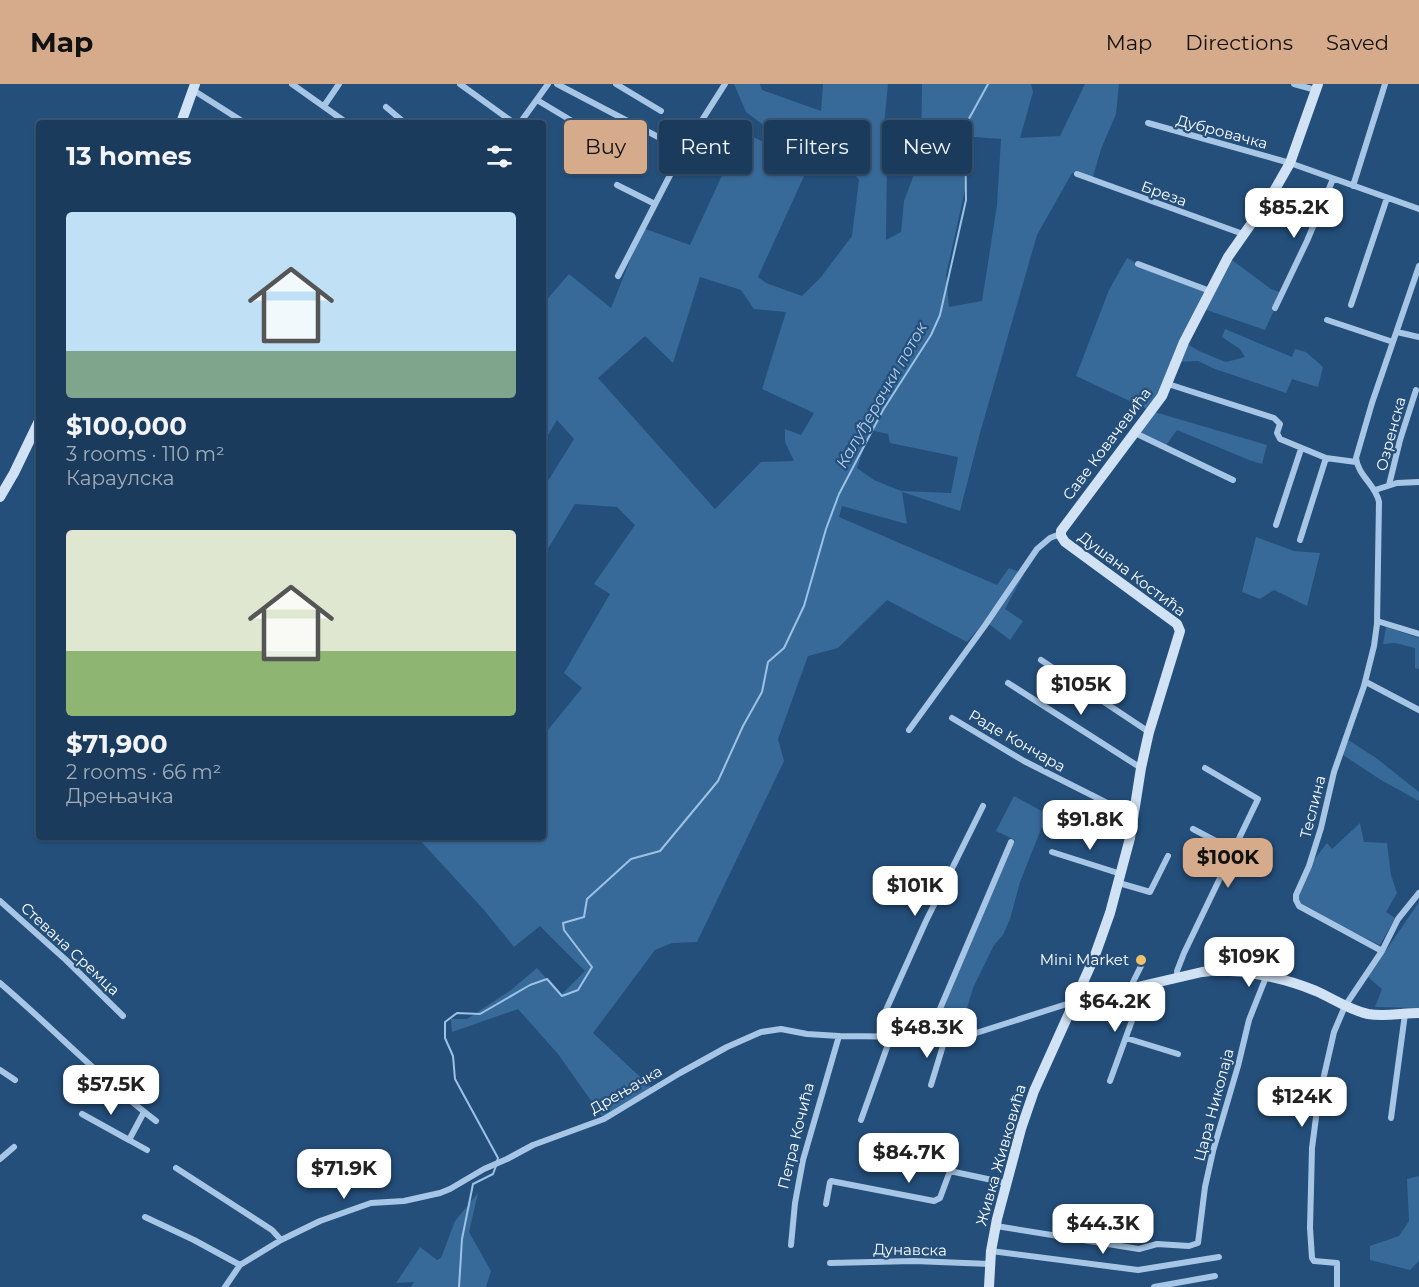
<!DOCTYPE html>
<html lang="en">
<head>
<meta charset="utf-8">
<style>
	:root { --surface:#1b3b5c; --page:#284665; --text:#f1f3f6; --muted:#a0adbb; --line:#395572; --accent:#d6ab8b }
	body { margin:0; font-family:Montserrat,sans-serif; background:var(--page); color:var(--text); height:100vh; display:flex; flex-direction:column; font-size:22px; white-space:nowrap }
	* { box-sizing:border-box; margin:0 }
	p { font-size:20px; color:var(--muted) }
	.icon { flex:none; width:33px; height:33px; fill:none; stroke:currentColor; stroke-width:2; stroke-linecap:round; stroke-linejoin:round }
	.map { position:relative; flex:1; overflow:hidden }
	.drawer { position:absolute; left:36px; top:36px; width:510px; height:720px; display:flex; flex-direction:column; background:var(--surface); border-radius:6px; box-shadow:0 2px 4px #0004,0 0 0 2px var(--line) }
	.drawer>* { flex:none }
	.banner { position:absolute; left:564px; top:36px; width:570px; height:54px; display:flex; gap:12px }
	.price { position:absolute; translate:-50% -51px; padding:0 14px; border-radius:12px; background:#fff; color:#222; font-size:20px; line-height:39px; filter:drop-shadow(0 2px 3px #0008) }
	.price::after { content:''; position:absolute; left:50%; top:36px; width:18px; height:14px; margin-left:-9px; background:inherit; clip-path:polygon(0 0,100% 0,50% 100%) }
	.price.selected { background:var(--accent); color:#111 }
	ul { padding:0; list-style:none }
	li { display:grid; align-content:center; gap:12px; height:318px; padding:0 30px }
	li span { display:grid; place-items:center; height:186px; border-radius:6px; color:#555 }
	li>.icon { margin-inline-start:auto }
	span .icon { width:108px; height:108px; fill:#fffc; stroke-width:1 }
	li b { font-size:26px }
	h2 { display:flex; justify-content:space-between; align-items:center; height:72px; padding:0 30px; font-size:26px }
	.tag { padding:0 21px; border-radius:6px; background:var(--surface); box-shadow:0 2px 4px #0004,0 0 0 2px var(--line); font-size:21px; line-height:54px }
	.tag.selected { background:var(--accent); color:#111 }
	header { display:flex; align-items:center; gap:36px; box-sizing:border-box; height:84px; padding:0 30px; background:var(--accent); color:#111 }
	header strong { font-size:28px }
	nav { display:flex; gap:33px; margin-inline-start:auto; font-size:21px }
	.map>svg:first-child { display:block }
	.green { fill:#376999; fill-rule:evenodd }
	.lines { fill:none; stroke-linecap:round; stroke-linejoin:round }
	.stream { stroke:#9cc2e5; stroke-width:2 }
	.street { stroke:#a7c6e5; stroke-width:6 }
	.secondary { stroke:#d1e2f4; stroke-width:10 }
	.poi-dot { fill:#efc26b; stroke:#244f7b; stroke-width:2 }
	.labels { text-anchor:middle; stroke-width:4.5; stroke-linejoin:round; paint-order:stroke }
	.street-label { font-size:15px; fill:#fff; stroke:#244f7b }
	.poi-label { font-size:15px; fill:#fff; stroke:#244f7b; text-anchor:end }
	.water-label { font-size:16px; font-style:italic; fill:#b2d0ed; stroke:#244f7b }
</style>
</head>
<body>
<header>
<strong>Map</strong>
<nav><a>Map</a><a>Directions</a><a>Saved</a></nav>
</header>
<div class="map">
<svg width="1419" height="1203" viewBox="0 0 1419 1203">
	<rect width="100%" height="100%" fill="#244f7b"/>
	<!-- green -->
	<path class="green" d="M734,0H760L762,6L821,27L823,0H888L883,51L887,65L886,156L901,148L904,117L921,72L922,0H1031L1033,8L1020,54L1060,52L1085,0H1119L1116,30L1101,65L1092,96L1072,89L1037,151L980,349L960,427L902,408L907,440L842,422L839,433L997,501L1009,484L1024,490L1005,525L1023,537L1010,556L985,537L967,558L887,516L838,564L808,572L778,655L784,677L697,858L672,859L655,866L593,949L653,1005L604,1035L558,970L518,925L452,948L451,935H467L511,906L537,884L561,911L585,887L540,842L514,863L484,826L417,753H543V652L582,604L564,589L610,510L594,500L635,441L617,423L575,420L543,473V405L574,355L557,336L543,359V220L569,190L611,224L643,144L690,161L742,48L810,79L758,193L766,199L802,212L821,193L852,152L859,96L840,68L824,86L746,28ZM962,52L1001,55L997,121L982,217L949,223L946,191L965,106ZM700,193L741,206L754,225L786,228L762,305L814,329L801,351L785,345V358L794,377L761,378L715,425L598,294L645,252L673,279ZM870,346L888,350L890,359L958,373L951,409L901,407L874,396L857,384Z
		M1228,173L1271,205L1282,209L1265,246L1201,224L1184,258L1199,267L1226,278L1245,273L1240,265L1222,253L1225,245L1292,273L1295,265L1306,268L1323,283L1318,303L1292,295L1286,309L1215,285L1198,277L1176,278L1151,327L1267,361L1262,380L1249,376L1177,346L1164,364L1135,349L1151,327L1076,292L1109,206L1127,174L1138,180L1209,207Z
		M1256,453L1294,467L1320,469L1307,522L1274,506L1260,515L1242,508Z
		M1386,543L1419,554V585L1415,584V564L1395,559L1383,560Z
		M1345,654L1376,674L1419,708V717L1381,696L1340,669Z
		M1014,712L1047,730L1020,798L1010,835L1003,851L994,861L973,904L958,954L928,953L1015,756L996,747Z
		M1360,739L1364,758L1387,759L1391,791L1397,809L1386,828L1395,834L1380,861L1299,822L1296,811L1309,782L1327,759L1332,765Z
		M1419,818V924L1375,923L1382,905L1368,893Z
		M1419,1092V1177L1410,1186L1370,1176V1162L1399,1152L1409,1137L1407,1095Z
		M478,1109L469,1148L491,1187L486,1203H411L414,1198L396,1199L420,1163L437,1176L441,1174L455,1137Z"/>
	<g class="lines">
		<!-- stream -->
		<path class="stream" d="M497,1077L498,1074L455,995L453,972L445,954V938L457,929L480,930L530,901L547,895L562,912L578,906L592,883L564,846L563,839L584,833L587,815L631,775L660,767L718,697L743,642L762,608L768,578L784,564L804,522L826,445L839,410L883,326L931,251L940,231L966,116L965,42L988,0
			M459,1203L462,1155L473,1100L493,1090L496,1082"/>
		<!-- street -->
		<path class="street" d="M292,0L347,39
			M460,0L514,39
			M557,0L683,66
			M616,0L661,27
			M1294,0L1316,6
			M193,6L245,39
			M537,16L572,37
			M324,22L339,0
			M386,23L405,39
			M520,39L548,0
			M1148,39L1290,79L1419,125
			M1077,90L1243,150
			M617,101L655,120
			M1353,102L1385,0
			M1138,180L1210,207
			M618,192L683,66L725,0
			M1351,221L1387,114
			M1275,224L1307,157L1333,95
			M1327,236L1393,258
			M1397,248L1419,253
			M1168,300L1274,334L1280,340L1277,349L1280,355L1326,374L1356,378
			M1135,349L1233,396
			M1389,401L1400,356L1416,306
			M1375,406L1397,399L1419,398
			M1276,441L1301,365
			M1300,456L1326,374
			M1377,537L1419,550
			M1041,576L1149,648
			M1366,598L1419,626
			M1008,599L1141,684
			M952,634L1024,677L1133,732
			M909,646L986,540L1037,465L1050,454L1060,450
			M1193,745L1233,766
			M1052,768L1121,790
			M1119,799L1150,808L1168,772
			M0,817L66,876L123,932
			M1382,867L1299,822L1296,816V811L1309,782L1321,744L1334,688L1364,602L1374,562L1377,540L1379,418C1376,401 1358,392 1356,374L1372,319L1419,182
			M1177,894V887L1184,869L1258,715L1205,684
			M0,899C53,944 101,995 156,1037
			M1133,905V898L1144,876
			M880,952L882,935L926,837L983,722
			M928,953L1011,758
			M1126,954L1178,970
			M0,986L15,996
			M1110,997L1142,909V903
			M931,1001L945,955
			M144,1028L129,1056L147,1066
			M82,1030L129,1056
			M1391,1034L1405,930
			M861,1036L891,952
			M0,1075L14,1063
			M176,1084L272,1146L281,1156
			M826,1120L830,1098L831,1097L934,1117L940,1114L950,1087L1006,1099
			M145,1133L194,1156L240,1181
			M996,1142L1139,1165L1157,1160L1189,1162L1198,1159L1205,1103L1213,1067L1238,982L1249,936L1266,893
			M791,1161L795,1119L803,1076L839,952
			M991,1167L1138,1186L1219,1173
			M830,1179L914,1177L990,1180
			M225,1203L240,1181L281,1156L320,1137L371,1119L404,1117L440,1109L450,1105L484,1085L507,1075L533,1061L604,1035L680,989L727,963L761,948L781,945L807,950L839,952L928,953L945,955L973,950L1073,918
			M1154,1203L1215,1192
			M1337,1203V1179L1314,1177L1312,1174L1310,1144L1312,1064L1318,1018L1334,948L1345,922L1382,867L1398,835L1419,809"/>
		<!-- secondary -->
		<path class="secondary" d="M181,39L195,0
			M0,413L14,389L39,337
			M1073,918L1202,888C1238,883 1284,894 1316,907C1334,915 1349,926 1368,930C1385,933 1402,929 1419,929
			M989,1203L991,1167L997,1135L1021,1045L1034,1007L1094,874L1110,829L1130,754L1141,684L1149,648L1180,547L1177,540L1065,458L1061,452V447L1162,312L1184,258L1228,173L1274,107L1290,79L1318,0"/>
	</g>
	<!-- markers -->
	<circle class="poi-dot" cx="1141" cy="876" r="6"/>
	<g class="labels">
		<!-- street labels -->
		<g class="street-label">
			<text transform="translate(1222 48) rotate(15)" y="5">Дубровачка</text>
			<text transform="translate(1164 110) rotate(20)" y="5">Бреза</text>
			<text transform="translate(1391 350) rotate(-75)" y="5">Озренска</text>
			<text transform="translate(1107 360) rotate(-53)" y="5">Саве Ковачевића</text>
			<text transform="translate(1132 490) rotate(37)" y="5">Душана Костића</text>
			<text transform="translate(1017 657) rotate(30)" y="5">Раде Кончара</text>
			<text transform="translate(1313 723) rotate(-76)" y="5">Теслина</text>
			<text transform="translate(70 865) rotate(43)" y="5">Стевана Сремца</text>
			<text transform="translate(626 1006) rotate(-30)" y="5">Дрењачка</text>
			<text transform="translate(1214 1021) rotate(-75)" y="5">Цара Николаја</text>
			<text transform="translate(796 1052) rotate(-76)" y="5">Петра Кочића</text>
			<text transform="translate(1001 1071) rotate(-74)" y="5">Живка Живковића</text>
			<text transform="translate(910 1166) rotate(1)" y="5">Дунавска</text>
		</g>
		<!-- poi labels -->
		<g class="poi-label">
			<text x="1129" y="881">Mini Market</text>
		</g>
		<!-- water labels -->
		<g class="water-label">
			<text transform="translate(881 311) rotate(-60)" y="6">Калуђерачки поток</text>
		</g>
	</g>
</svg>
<b class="price" style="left:1294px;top:155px">$85.2K</b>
<b class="price" style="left:1081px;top:632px">$105K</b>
<b class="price" style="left:1090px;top:767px">$91.8K</b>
<b class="price selected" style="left:1228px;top:805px">$100K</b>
<b class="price" style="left:915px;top:833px">$101K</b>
<b class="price" style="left:1249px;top:904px">$109K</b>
<b class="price" style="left:1115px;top:949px">$64.2K</b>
<b class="price" style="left:927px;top:975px">$48.3K</b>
<b class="price" style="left:111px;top:1032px">$57.5K</b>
<b class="price" style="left:1302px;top:1044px">$124K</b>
<b class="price" style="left:909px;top:1100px">$84.7K</b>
<b class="price" style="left:344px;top:1116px">$71.9K</b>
<b class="price" style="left:1103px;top:1171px">$44.3K</b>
<div class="banner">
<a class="tag selected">Buy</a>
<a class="tag">Rent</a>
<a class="tag">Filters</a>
<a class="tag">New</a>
</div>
<section class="drawer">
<h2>13 homes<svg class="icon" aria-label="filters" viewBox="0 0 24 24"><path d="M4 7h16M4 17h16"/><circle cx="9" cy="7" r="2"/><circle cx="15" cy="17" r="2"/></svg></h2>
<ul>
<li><span style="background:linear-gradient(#bfe0f5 75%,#7fa58c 0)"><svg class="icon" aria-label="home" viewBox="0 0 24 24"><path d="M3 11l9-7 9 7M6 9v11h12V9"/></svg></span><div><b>$100,000</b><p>3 rooms · 110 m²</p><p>Караулска</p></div></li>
<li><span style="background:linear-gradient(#dfe7d0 65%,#8fb573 0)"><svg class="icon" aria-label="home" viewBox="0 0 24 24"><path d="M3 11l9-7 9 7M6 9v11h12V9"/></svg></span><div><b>$71,900</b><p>2 rooms · 66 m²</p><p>Дрењачка</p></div></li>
</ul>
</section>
</div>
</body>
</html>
